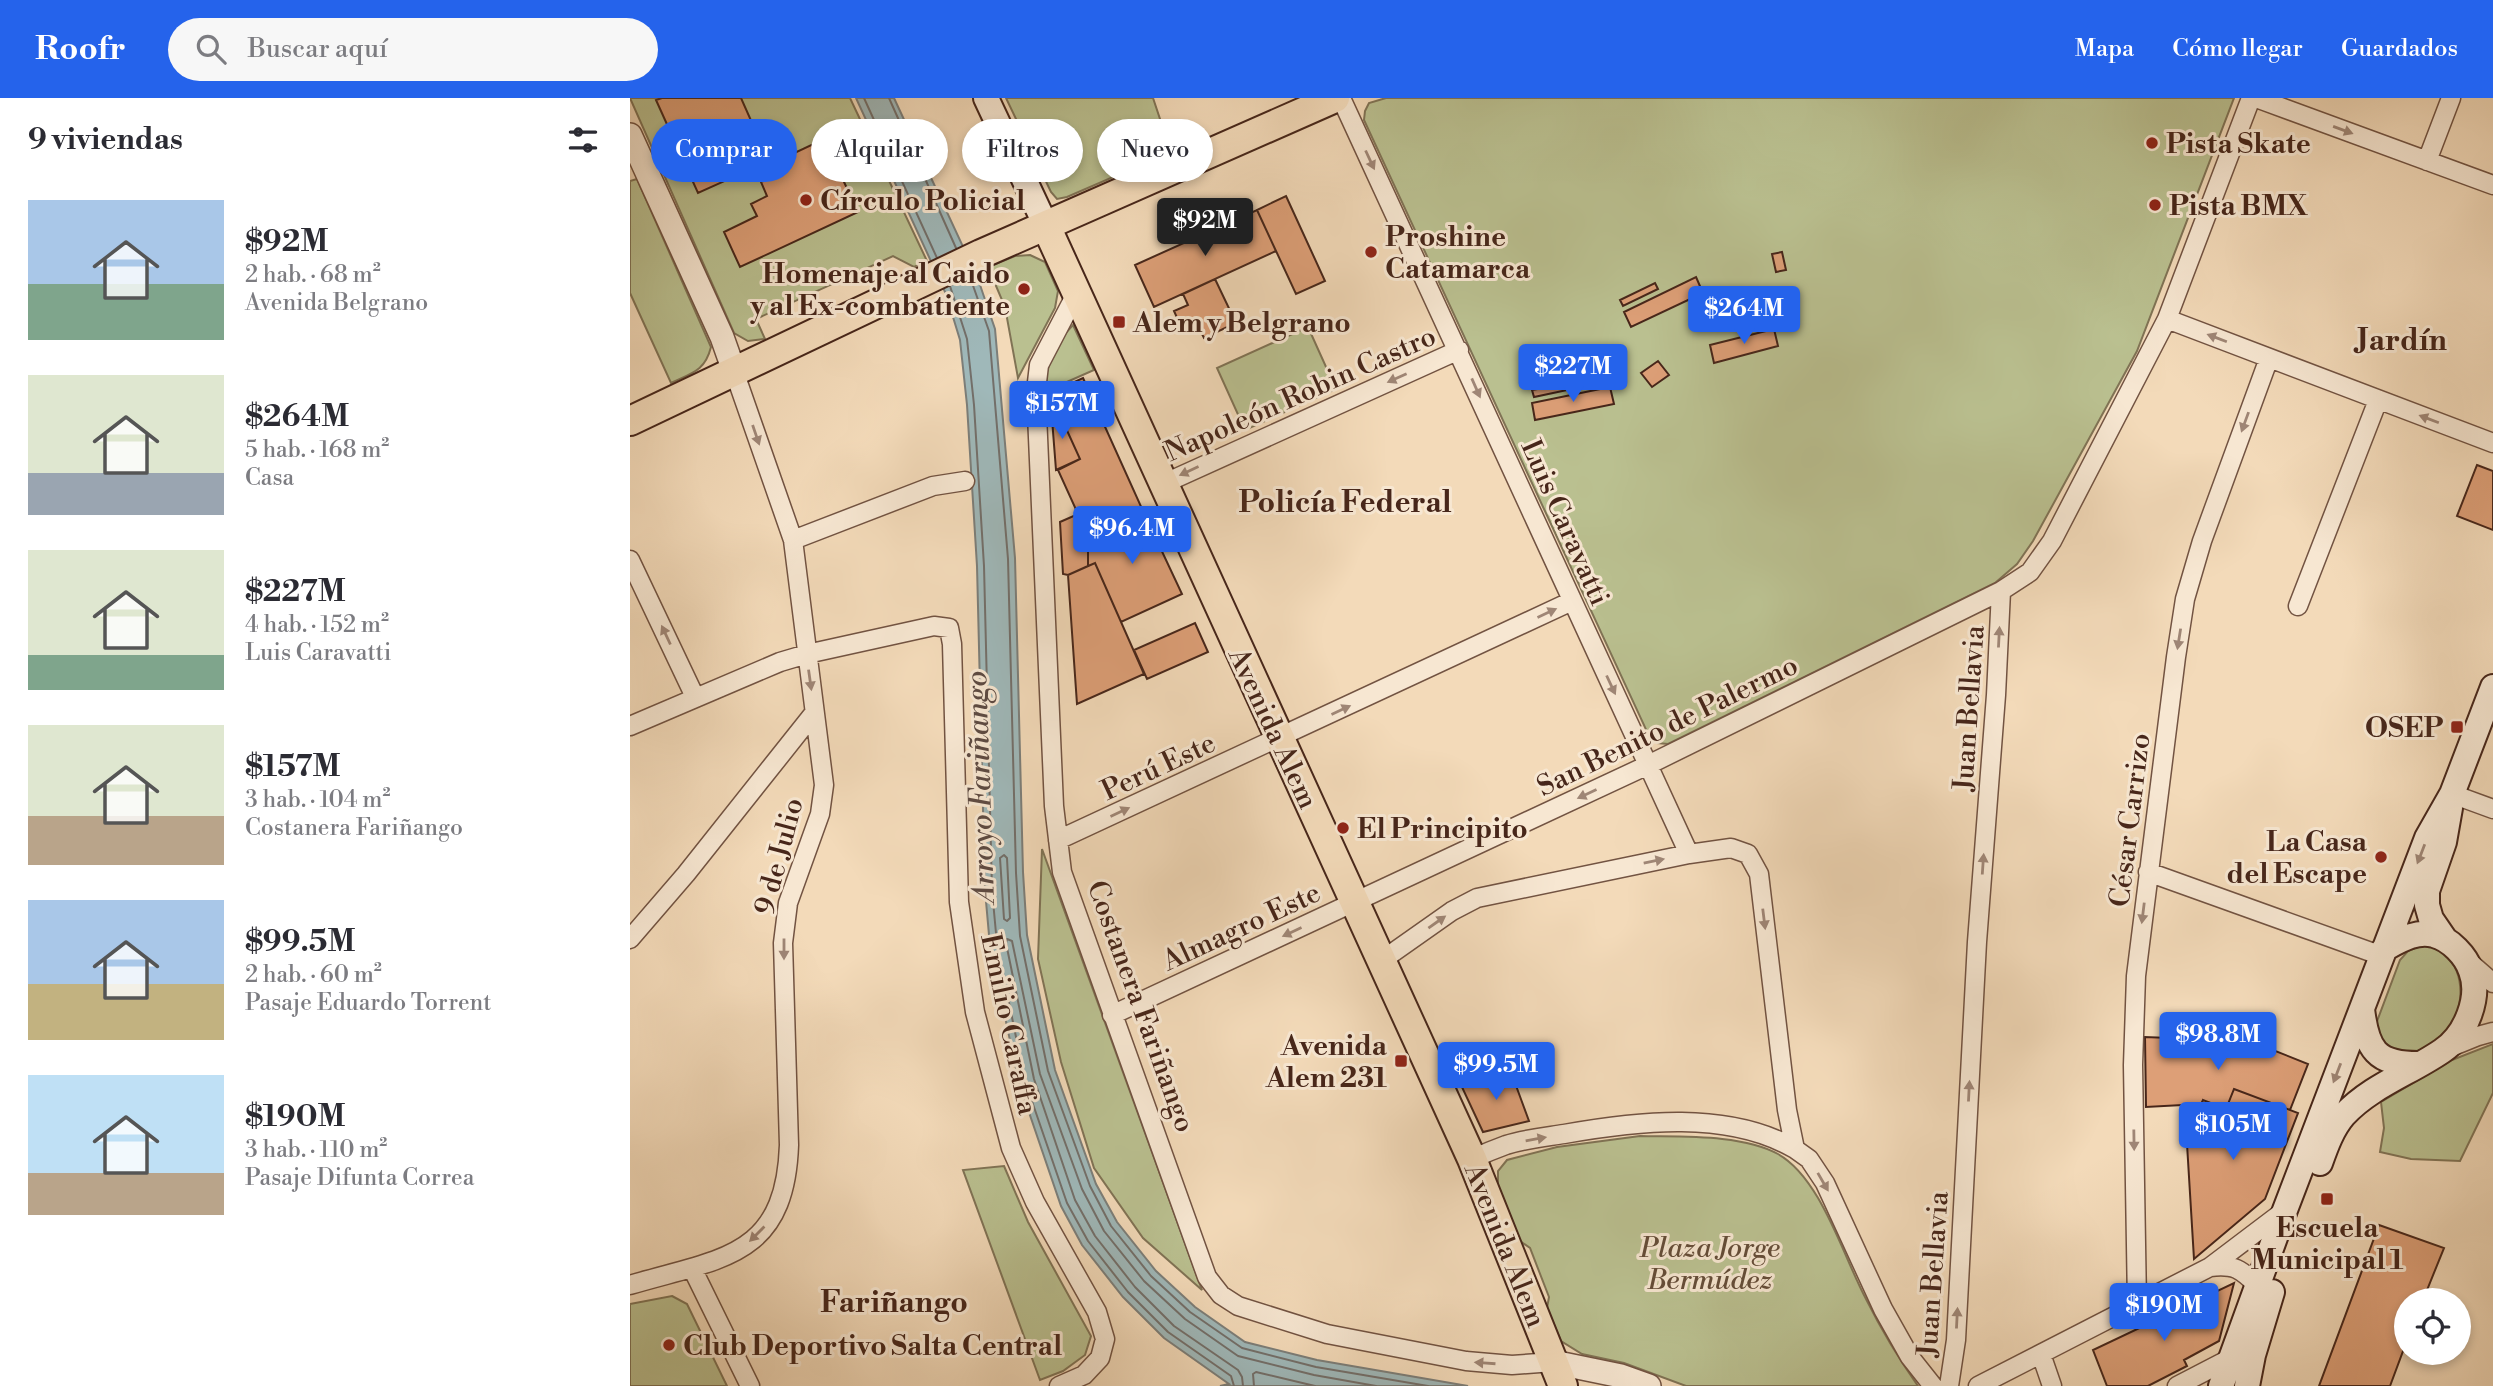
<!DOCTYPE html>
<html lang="es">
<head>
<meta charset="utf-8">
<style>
	:root { --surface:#fff; --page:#f7f7f7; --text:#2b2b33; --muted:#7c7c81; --accent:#2563eb }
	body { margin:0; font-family:"Libre Bodoni",serif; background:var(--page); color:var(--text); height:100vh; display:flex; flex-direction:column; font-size:26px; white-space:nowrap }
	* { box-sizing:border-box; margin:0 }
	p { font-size:23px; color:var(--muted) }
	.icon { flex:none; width:38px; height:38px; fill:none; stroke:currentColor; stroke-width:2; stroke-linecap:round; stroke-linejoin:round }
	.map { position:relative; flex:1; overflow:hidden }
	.sheet { display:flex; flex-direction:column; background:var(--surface); width:630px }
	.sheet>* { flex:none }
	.banner { position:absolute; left:21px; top:21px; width:665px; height:63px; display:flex; gap:14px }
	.buttons { position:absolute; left:1764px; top:1190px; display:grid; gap:14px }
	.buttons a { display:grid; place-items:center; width:77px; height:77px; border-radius:50%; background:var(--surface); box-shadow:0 4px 10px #0003; font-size:35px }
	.price { position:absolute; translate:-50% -60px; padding:0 16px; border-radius:7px; background:var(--accent); color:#fff; font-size:23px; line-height:46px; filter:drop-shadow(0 2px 4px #0008) }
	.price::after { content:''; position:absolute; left:50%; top:42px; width:21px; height:16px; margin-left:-10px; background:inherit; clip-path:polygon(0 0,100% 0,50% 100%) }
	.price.current { background:#222; color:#fff }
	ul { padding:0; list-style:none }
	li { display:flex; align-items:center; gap:21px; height:175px; padding:0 28px }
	li span { display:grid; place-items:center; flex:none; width:196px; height:140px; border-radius:0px; color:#555 }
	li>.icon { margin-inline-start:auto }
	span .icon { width:84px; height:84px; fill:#fffc; stroke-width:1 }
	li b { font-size:30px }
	h2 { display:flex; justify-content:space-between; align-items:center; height:84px; padding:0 28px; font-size:30px }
	.chip { padding:0 24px; border-radius:32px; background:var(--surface); box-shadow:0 4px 10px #0003; font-size:24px; line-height:63px }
	.chip.current { background:var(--accent); color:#fff }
	header { display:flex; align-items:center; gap:42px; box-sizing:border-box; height:98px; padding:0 35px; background:var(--accent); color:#fff }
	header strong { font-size:33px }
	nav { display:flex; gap:38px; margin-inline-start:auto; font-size:24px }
	.search { width:490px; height:63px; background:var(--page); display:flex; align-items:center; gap:18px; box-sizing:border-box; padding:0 24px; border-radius:38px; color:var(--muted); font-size:26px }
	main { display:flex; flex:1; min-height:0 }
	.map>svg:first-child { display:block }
	.green { fill:#bac090; stroke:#807355; stroke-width:2 }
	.water { fill:#9fb8b9; stroke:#7c7e79; stroke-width:2 }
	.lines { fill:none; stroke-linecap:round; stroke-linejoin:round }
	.shore { stroke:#736f6a; stroke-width:2 }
	.building { fill:#dd9f77; stroke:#47261a; stroke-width:2 }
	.minor-casing { stroke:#725342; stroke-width:21 }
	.tertiary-casing { stroke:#725342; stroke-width:26 }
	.secondary-casing { stroke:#47261a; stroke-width:28 }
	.primary-casing { stroke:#47261a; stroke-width:32 }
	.minor { stroke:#f7e7d2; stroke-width:18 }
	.tertiary { stroke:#f7e7d2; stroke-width:23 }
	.secondary { stroke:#f7e7d2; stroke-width:24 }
	.primary { stroke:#f3dab9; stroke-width:28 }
	.oneway { fill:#9f8676 }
	.poi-dot { fill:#8f2418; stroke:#f7e7d2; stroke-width:2.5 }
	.labels { text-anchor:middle; stroke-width:6; stroke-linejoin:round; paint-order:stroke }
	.poi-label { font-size:28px; font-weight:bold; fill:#47261a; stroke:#f7e7d2; text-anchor:start }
	.street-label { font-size:28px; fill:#47261a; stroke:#f7e7d2 }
	.park-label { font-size:28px; font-style:italic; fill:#644c38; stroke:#f7e7d2 }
	.neighbourhood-label { font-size:30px; font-weight:bold; fill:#47261a; stroke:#f7e7d2 }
	.water-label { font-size:30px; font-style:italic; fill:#5d4a42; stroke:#f7e7d2 }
</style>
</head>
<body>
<header>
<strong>Roofr</strong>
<div class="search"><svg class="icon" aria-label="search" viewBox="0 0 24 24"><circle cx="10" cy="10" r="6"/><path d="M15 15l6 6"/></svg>Buscar aquí</div>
<nav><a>Mapa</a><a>Cómo llegar</a><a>Guardados</a></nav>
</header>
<main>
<section class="sheet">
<h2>9 viviendas<svg class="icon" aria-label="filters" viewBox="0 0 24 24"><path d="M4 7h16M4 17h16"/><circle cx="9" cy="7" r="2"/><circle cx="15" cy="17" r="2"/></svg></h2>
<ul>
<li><span style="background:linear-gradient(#a9c7e8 60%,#7fa58c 0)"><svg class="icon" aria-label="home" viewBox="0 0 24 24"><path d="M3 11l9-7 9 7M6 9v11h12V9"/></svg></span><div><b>$92M</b><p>2 hab. · 68 m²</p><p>Avenida Belgrano</p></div></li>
<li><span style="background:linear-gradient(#dfe7d0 70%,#9aa5b1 0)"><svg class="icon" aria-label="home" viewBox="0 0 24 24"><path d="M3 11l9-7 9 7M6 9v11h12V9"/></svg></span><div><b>$264M</b><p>5 hab. · 168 m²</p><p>Casa</p></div></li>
<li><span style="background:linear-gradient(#dfe7d0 75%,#7fa58c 0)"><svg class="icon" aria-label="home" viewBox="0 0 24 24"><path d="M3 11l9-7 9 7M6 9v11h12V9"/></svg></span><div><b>$227M</b><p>4 hab. · 152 m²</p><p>Luis Caravatti</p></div></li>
<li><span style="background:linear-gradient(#dfe7d0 65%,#b9a48a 0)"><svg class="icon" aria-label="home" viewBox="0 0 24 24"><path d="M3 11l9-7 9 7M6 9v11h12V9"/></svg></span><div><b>$157M</b><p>3 hab. · 104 m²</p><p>Costanera Fariñango</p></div></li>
<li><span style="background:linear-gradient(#a9c7e8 60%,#c2b280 0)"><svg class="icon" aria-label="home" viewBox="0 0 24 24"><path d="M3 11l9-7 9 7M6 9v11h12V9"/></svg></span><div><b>$99.5M</b><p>2 hab. · 60 m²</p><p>Pasaje Eduardo Torrent</p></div></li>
<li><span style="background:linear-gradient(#bfe0f5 70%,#b9a48a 0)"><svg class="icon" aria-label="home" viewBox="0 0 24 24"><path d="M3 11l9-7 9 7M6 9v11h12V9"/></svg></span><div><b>$190M</b><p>3 hab. · 110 m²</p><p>Pasaje Difunta Correa</p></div></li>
</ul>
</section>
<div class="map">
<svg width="1863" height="1288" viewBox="0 0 1863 1288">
	<rect width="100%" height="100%" fill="#f3dab9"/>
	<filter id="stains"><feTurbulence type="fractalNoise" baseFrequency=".00286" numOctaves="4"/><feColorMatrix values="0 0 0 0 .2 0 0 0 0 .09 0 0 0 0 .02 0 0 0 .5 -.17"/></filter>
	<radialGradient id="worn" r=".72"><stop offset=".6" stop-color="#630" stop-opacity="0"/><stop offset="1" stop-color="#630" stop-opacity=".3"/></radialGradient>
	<!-- green -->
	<path class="green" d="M0,0H220L297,163L284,169L263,158L126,221L135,241L118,243L104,235Z
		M376,0H523L541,54L437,99L427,101L421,94Z
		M756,0H1604L1507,253L1403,443L1387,466L1365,485L1038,646L1027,645L1019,638L734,22L735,13L739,5Z
		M7,81L81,249C75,273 62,275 41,285L0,195V83Z
		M400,157L415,164L428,193L425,210L388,280L375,209L358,169L385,158Z
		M443,227L464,272L412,295C417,269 424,246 443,227Z
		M678,229L706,291L615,332L587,270Z
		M412,751L572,1192L513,1140L464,1070L431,964L408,861Z
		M1790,848C1795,848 1802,847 1806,849C1810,851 1812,854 1815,856C1838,878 1834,919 1811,940C1799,950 1786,954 1771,958L1754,950L1746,926L1770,862L1778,853Z
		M1863,946V995L1830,1063L1781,1061L1750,1054L1754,1030L1751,1004L1822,962Z
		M1010,1038C1051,1039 1112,1036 1148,1056C1191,1080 1213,1158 1236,1201C1251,1231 1269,1261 1288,1288H1056L994,1265L952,1256L931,1243L917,1210L919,1199L900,1150L890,1143L868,1088V1073L877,1062L927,1049Z
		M374,1068L398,1124L461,1238L455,1257L433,1273L410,1282L333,1072Z
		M42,1198L57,1206L97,1288H0V1206Z"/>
	<!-- water -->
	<path class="water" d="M226,0H264L348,181L365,231L385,460L393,774L397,837L425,972L466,1086L487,1124L526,1173L565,1209L615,1244L687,1262L838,1288H590L599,1286L534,1240L493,1199L452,1147L431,1108L389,985L360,848L355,792L347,468L337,307L330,242L316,196Z"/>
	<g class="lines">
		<!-- shore -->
		<path class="shore" d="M234,0L307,160
			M259,0L326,150
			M340,179L359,233L378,461L386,775L390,838L418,973L460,1088L481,1128L521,1178L560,1214L612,1250L686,1269L798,1288
			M320,188L337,241L344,307L354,468L362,792L367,846L395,983L437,1105L458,1143L498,1194L538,1234L601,1278L604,1288
			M374,757L377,760L380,820L377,823L374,821L370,760Z
			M613,1288L612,1279L608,1272L544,1228L505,1189L465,1138L445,1102L404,981L376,845L377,841L382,843L410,976L452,1091L474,1133L514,1183L555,1221L608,1258L684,1277L746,1288
			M624,1288L623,1276L626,1274L685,1288"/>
	</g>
	<!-- building -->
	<path class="building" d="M32,0H111L139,63L68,95L26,2Z
		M194,41L228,114L110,169L94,134L127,118L121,106L137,98L131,84L146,77L141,66Z
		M656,98L695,183L666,196L627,112Z
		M627,112L646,153L524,209L505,167Z
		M1152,154L1156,172L1146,174L1142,156Z
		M1066,179L1073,195L1001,229L994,214Z
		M585,181L606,225L574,240L566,224L552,231L544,213L558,207L553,196Z
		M1025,185L1028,191L993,208L990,202Z
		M1144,231L1148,248L1084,265L1080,247Z
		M1028,263L1039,277L1022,289L1011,275Z
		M453,280L513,413L458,438L428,372L450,361L420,295Z
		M941,285L942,291L904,299L902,292Z
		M980,289L984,306L905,322L902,305Z
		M420,295L450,361L426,372Z
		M1847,367L1863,373V432L1827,418Z
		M513,413L552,496L491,524L465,465L458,468V438Z
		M448,416L458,438V468L438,477L433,476L430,424Z
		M465,465L514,576L447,606L438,477Z
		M565,525L578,554L517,581L504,552Z
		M1595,933L1678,966L1660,1012L1604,991L1596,1011L1573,1002L1571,1006L1516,1009L1515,939L1591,942Z
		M881,974L899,1023L853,1034L831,987Z
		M1604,991L1668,1015L1635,1101L1564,1161L1557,1046L1573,1002L1596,1011Z
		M1749,1127L1814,1150L1793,1202H1776V1245L1760,1288H1689Z
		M1604,1185L1589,1243L1554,1262L1557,1268L1518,1288H1477L1463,1252Z"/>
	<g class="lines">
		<defs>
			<path id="minor" d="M711,0L1059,756
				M1626,0L1863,87
				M1797,63L1821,0
				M446,196L409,267L406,293L424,708L432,774L577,1179L591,1197L608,1208L697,1236L836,1263L882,1267L923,1264
				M1537,221L1863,345
				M533,386L829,252
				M163,442L303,388L335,383
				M0,462L65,599
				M1668,508L1748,302
				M0,628L150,564L177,556L304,528L319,530L322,546L329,804L345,914L381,1050L405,1104L467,1214L475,1241L470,1260L454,1277L429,1288
				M1822,696L1863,711
				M428,742L942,503
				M1518,774L1752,858
				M0,841L56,776L184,615
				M751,863L822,813L847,800L1059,756L1101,750L1118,756L1129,776L1157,1012L1165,1051L1179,1061L1195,1085L1253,1211L1280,1259L1303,1288
				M1839,864L1863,885
				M482,917L1018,667L1371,493
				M1821,949L1848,938L1863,934
				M842,1061C853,1056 865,1051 876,1047C895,1041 915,1039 934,1036C1007,1023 1098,1012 1165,1051
				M1580,1169C1604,1166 1611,1171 1628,1188
				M62,1170L120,1288
				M0,1187C90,1160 155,1161 159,1047L153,845L158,805L190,716L194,687L163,442L104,273
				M1507,1206L1503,967L1506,878L1546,559L1555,501L1572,443L1639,260
				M1411,1256L1422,1288
				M1319,1288L1326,1242L1347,844L1366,597L1371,493L1400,474L1422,443L1537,221L1621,0
				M1348,1288L1580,1169L1654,1113
				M1547,1288L1601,1260"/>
			<path id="tertiary" d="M0,37L92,239L104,273
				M923,1264L991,1278L1019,1288"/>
			<path id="secondary" d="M356,0L416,128
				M1814,840L1801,821L1797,807V793L1814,744L1820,710
				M1732,911C1737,952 1746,966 1788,966
				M1690,1065C1696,1048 1702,1031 1714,1017C1741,988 1780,975 1812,953C1836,937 1851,899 1841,873C1836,858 1820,841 1804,837C1786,832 1769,843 1754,851
				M1591,1288L1655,1112L1797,740L1822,696L1863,589
				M1617,1288L1623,1257L1642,1194"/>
			<path id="primary" d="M416,128L842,1061L933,1288
				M0,323L351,156L705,0"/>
		</defs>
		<!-- minor casing -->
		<use href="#minor" class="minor-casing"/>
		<!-- tertiary casing -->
		<use href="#tertiary" class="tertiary-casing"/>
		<!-- secondary casing -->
		<use href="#secondary" class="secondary-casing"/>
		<!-- primary casing -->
		<use href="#primary" class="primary-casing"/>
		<!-- minor -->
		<use href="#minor" class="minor"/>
		<!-- tertiary -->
		<use href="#tertiary" class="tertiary"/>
		<!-- secondary -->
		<use href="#secondary" class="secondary"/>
		<!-- primary -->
		<use href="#primary" class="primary"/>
	</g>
	<!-- one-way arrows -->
	<defs><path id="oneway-solid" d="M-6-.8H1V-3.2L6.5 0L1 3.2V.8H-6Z" transform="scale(1.75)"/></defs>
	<g class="oneway">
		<use href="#oneway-solid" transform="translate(1713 32) rotate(20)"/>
		<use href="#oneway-solid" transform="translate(740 62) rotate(65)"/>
		<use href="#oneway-solid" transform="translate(1587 240) rotate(-159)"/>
		<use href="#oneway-solid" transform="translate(767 280) rotate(156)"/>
		<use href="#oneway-solid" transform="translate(846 290) rotate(66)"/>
		<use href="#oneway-solid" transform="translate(1799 321) rotate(-159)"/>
		<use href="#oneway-solid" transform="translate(1615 324) rotate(110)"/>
		<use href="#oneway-solid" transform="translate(126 337) rotate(71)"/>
		<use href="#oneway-solid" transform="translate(559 373) rotate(155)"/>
		<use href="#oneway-solid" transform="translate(917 515) rotate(-25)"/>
		<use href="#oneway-solid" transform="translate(36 537) rotate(-115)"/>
		<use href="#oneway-solid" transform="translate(1369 539) rotate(-87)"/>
		<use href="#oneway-solid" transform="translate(1549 541) rotate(99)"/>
		<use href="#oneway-solid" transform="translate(180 582) rotate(82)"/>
		<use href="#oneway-solid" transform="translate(981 587) rotate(65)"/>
		<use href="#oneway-solid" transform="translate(711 612) rotate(-25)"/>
		<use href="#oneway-solid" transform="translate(957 696) rotate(155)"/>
		<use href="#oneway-solid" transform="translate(490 714) rotate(-25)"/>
		<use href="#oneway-solid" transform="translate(1791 756) rotate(111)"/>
		<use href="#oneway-solid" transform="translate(1024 763) rotate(-11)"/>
		<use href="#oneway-solid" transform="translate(1353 766) rotate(-86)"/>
		<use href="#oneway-solid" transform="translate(1513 815) rotate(97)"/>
		<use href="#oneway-solid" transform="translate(1134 821) rotate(83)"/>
		<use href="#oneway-solid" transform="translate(807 824) rotate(-35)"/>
		<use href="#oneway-solid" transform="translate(662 834) rotate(155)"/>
		<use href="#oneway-solid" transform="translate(154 851) rotate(90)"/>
		<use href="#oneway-solid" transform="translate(1707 975) rotate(111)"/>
		<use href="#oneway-solid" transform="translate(1339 993) rotate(-87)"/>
		<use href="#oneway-solid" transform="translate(906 1041) rotate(-10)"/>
		<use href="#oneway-solid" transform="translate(1504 1042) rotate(89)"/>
		<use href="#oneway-solid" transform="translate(1193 1084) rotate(60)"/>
		<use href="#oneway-solid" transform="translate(127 1136) rotate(135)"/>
		<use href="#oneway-solid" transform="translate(1327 1220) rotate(-87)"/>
		<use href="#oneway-solid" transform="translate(855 1265) rotate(-176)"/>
	</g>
	<!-- markers -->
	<g class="poi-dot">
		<circle cx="1522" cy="45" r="7"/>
		<circle cx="176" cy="102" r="7"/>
		<circle cx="1525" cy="107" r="7"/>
		<circle cx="741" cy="154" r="7"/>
		<circle cx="394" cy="191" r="7"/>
		<rect x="482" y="217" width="14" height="14" rx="3.5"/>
		<rect x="1820" y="622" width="14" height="14" rx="3.5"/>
		<circle cx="713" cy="730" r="7"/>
		<circle cx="1751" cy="759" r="7"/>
		<rect x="764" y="956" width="14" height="14" rx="3.5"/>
		<rect x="1690" y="1094" width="14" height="14" rx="3.5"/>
		<circle cx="39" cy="1247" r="7"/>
	</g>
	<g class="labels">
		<!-- poi labels -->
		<g class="poi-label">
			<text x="1536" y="55">Pista Skate</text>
			<text x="190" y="112">Círculo Policial</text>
			<text x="1539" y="117">Pista BMX</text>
			<text x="755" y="148">Proshine<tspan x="755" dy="32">Catamarca</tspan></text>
			<text x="380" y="185" text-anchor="end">Homenaje al Caido<tspan x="380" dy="32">y al Ex-combatiente</tspan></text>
			<text x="503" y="234">Alem y Belgrano</text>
			<text x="1813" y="639" text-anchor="end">OSEP</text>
			<text x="727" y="740">El Principito</text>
			<text x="1737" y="753" text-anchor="end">La Casa<tspan x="1737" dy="32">del Escape</tspan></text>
			<text x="757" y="957" text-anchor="end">Avenida<tspan x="757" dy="32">Alem 231</tspan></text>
			<text x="1697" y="1139" text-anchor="middle">Escuela<tspan x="1697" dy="32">Municipal 1</tspan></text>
			<text x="53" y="1257">Club Deportivo Salta Central</text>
		</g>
		<!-- street labels -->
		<g class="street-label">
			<text transform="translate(670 295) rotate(-24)" y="10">Napoleón Robin Castro</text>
			<text transform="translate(936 424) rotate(66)" y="10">Luis Caravatti</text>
			<text transform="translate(1338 610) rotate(-86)" y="10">Juan Bellavia</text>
			<text transform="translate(1037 627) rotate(-26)" y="10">San Benito de Palermo</text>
			<text transform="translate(644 630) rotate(65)" y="10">Avenida Alem</text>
			<text transform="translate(528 668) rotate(-25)" y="10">Perú Este</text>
			<text transform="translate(1499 722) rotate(-83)" y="10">César Carrizo</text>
			<text transform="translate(148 758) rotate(-75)" y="10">9 de Julio</text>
			<text transform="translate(611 828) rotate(-25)" y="10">Almagro Este</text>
			<text transform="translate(512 908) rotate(70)" y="10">Costanera Fariñango</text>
			<text transform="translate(380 926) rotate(78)" y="10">Emilio Caraffa</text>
			<text transform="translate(876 1147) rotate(68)" y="10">Avenida Alem</text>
			<text transform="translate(1302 1176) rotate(-86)" y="10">Juan Bellavia</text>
		</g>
		<!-- park labels -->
		<g class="park-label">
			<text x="1080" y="1159">Plaza Jorge<tspan x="1080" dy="32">Bermúdez</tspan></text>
		</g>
		<!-- neighbourhood labels -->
		<g class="neighbourhood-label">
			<text x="1772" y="252">Jardín</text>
			<text x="715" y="414">Policía Federal</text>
			<text x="264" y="1214">Fariñango</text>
		</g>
		<!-- water labels -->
		<g class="water-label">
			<text transform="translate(350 689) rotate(-92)" y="10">Arroyo Fariñango</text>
		</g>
	</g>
	<rect width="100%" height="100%" filter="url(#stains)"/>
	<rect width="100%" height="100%" fill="url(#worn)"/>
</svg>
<div class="buttons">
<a><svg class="icon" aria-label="locate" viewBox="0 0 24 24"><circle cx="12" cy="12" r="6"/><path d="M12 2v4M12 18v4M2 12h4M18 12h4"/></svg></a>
</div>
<b class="price current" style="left:575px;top:160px">$92M</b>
<b class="price" style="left:1114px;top:248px">$264M</b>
<b class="price" style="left:943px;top:306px">$227M</b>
<b class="price" style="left:432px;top:343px">$157M</b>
<b class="price" style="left:502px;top:468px">$96.4M</b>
<b class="price" style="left:1588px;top:974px">$98.8M</b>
<b class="price" style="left:866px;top:1004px">$99.5M</b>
<b class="price" style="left:1603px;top:1064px">$105M</b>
<b class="price" style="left:1534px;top:1245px">$190M</b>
<div class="banner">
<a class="chip current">Comprar</a>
<a class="chip">Alquilar</a>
<a class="chip">Filtros</a>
<a class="chip">Nuevo</a>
</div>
</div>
</main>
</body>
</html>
